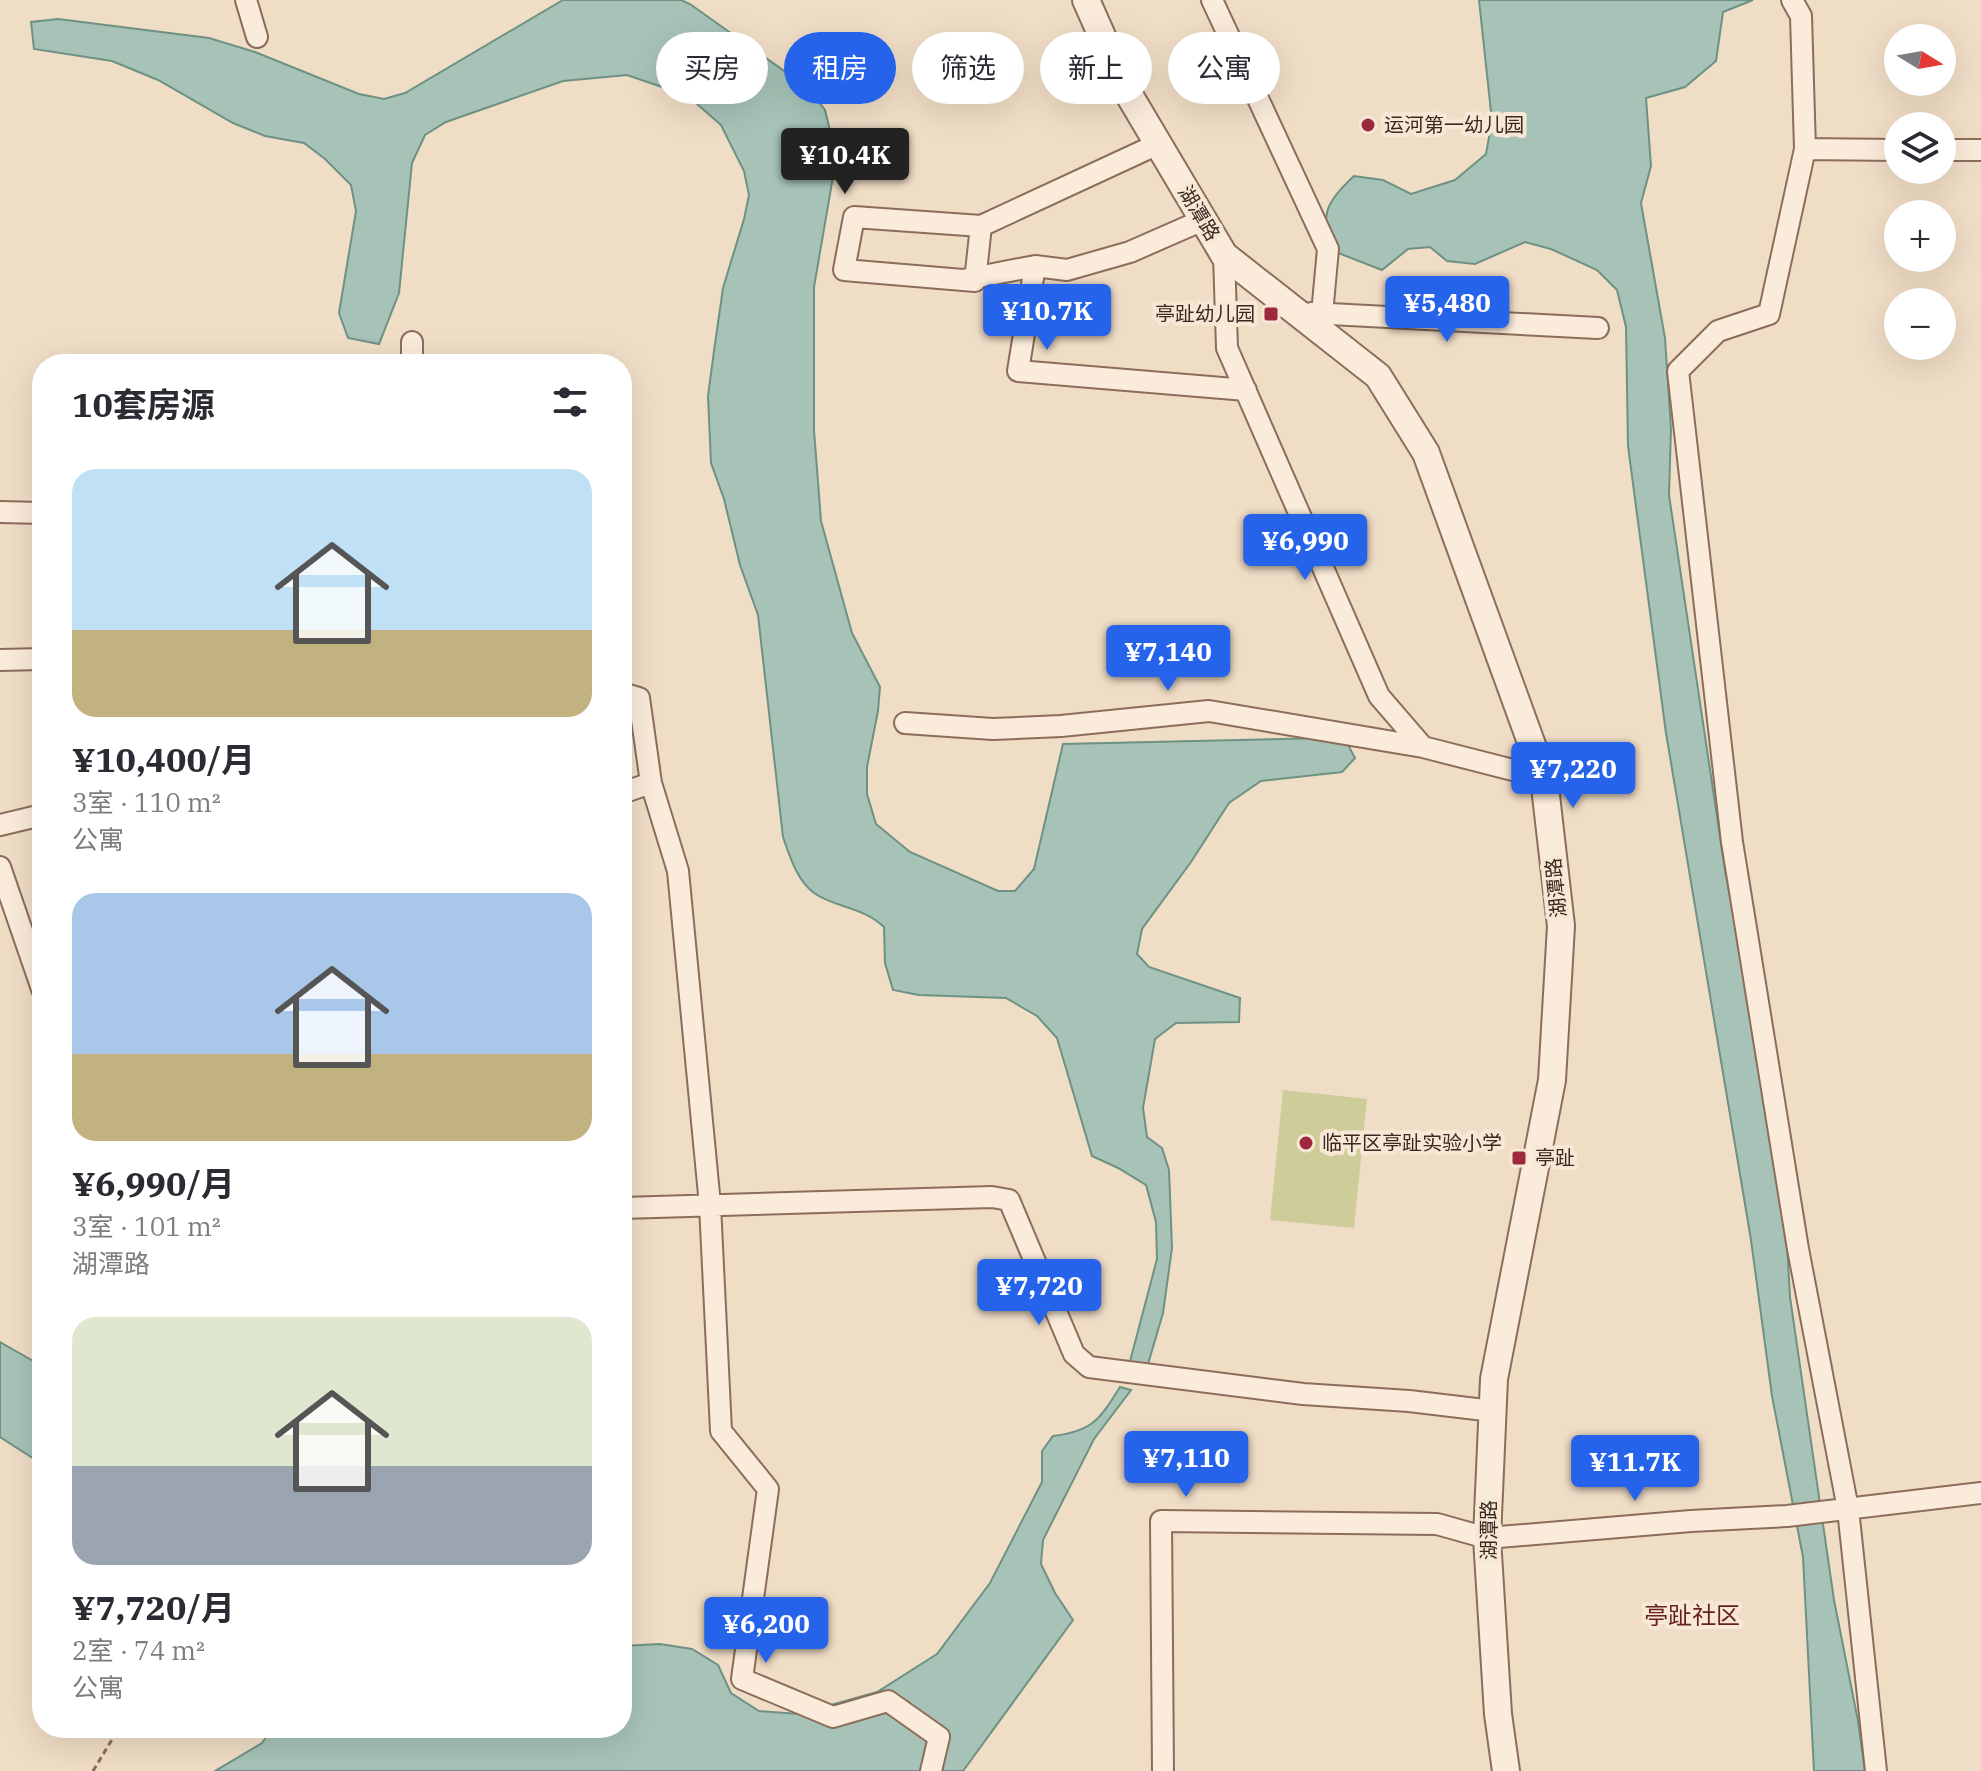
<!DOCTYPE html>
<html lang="zh">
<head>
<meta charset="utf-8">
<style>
	:root { --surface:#fff; --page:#f7f7f7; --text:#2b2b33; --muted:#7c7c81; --accent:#2563eb }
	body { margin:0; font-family:"IBM Plex Serif","Noto Sans SC",serif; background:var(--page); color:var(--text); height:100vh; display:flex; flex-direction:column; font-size:30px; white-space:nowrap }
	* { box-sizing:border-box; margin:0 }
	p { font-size:26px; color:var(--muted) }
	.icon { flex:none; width:44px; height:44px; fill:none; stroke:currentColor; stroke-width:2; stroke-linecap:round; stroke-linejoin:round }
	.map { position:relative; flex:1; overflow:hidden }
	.details { position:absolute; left:32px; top:354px; width:600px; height:1384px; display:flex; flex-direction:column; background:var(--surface); border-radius:32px; box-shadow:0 8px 32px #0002 }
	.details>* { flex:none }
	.banner { position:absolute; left:656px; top:32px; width:760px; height:72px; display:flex; gap:16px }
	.needle { width:52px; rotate:101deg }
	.fabs { position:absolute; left:1884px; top:24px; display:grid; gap:16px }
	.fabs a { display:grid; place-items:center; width:72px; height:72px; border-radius:50%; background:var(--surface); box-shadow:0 8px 32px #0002; font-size:40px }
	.price { position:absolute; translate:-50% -68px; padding:0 18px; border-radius:8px; background:var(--accent); color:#fff; font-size:26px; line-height:52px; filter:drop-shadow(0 2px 4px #0008) }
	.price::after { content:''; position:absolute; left:50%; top:48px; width:24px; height:18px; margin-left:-12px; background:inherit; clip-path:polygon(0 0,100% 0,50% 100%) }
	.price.selected { background:#222; color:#fff }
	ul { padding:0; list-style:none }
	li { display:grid; align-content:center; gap:16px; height:424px; padding:0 40px }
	li span { display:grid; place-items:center; height:248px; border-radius:24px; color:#555 }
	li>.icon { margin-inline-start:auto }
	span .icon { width:144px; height:144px; fill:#fffc; stroke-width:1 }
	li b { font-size:34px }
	h2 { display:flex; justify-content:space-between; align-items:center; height:96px; padding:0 40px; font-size:34px }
	.pill { padding:0 28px; border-radius:36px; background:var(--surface); box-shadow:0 8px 32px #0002; font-size:28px; line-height:72px }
	.pill.selected { background:var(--accent); color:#fff }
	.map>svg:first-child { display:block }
	.green { fill:#cecc99 }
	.water { fill:#a7c3b7; stroke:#6d9283; stroke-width:2 }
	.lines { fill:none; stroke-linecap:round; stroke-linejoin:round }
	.minor-casing { stroke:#8c6d5b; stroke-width:24 }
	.tertiary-casing { stroke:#8c6d5b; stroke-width:30 }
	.path { stroke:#8c6d5b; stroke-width:3; stroke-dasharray:6 4; stroke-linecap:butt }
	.minor { stroke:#faebda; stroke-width:20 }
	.tertiary { stroke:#faebda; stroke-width:26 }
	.poi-dot { fill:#9c293c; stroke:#f7e8d6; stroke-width:3 }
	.labels { text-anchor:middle; stroke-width:8; stroke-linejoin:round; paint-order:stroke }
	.poi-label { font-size:20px; fill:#3b281f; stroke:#f7e8d6; text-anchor:start }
	.street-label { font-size:20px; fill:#3b281f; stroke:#f7e8d6 }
	.quarter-label { font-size:24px; fill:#69211d; stroke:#f7e8d6 }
</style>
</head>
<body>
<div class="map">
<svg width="1981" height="1771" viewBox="0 0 1981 1771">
	<rect width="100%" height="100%" fill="#f0ddc6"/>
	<!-- green -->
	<path class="green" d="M1283,1090L1367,1099L1354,1228L1270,1220Z"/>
	<!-- water -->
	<path class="water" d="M563,0H681L690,4L808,88L825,110L832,139L834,171L814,287V430L821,521L852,633L880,687L878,711L867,767V794L876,824L910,852L998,891H1015L1034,869L1063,744L1324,738L1346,741L1355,758L1342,772L1261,781L1229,803L1191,862L1142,929L1137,954L1149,967L1240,998L1239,1022L1176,1023L1155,1039L1143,1108L1147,1137L1162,1148L1169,1170L1172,1248L1163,1313L1146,1371L1128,1369L1157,1259L1156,1222L1146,1185L1118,1168L1092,1156L1057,1038L1037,1016L1006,998L919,995L893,990L885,963L884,927C862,906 835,908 814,893C797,880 790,857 783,837L758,615L740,565L724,499L711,463L708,396L714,351L723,288L744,219L749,195L744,171L721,125L696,103L662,87L627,75L563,81L446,122L425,135L412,163L399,293L379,344L348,338L339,313L356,211L351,185L325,159L304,143L265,136L233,123L158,80L112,61L34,49L31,22L58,19L209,38L255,52L359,94L384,99L405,93Z
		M1479,0H1753L1723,12L1716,61L1685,87L1646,98L1651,166L1641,203L1665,338L1671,429L1669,495L1725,870L1783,1173L1790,1297L1834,1600L1858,1721L1865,1771H1814L1803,1557L1772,1396L1751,1240L1666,733L1628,446L1626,327L1617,290L1597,270L1551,249L1525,242L1475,264L1447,261L1430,247L1408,249L1382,270L1328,249C1322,212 1326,202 1354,176L1383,180L1411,194L1455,180L1486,154L1492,121Z
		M0,1342L42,1366V1464L0,1437Z
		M1120,1387L1131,1390L1094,1439L1043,1540L1041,1564L1055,1593L1073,1620L963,1771H215L262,1743L272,1728H622V1646L660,1644L692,1649L718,1665L731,1693L759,1711L799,1714L877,1692L937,1654L990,1583L1042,1482V1451L1053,1436C1093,1431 1100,1419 1120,1387Z"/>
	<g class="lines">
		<defs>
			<path id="minor" d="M246,0L257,37
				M1212,0L1328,249L1322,314
				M1792,0L1801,16L1805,149L1769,314L1718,331L1678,371L1732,842L1798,1249L1848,1509L1876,1771
				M1805,149L1898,150
				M1942,150H1981
				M981,226L975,281L844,270L854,217L981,226L1158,144
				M1224,255L1227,348L1379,696L1423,747L1544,778
				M1035,266L1067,270L1130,252L1203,220
				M963,280L1035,266L1018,371L1246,390
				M1311,313L1598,328
				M412,342V364
				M0,512L42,513
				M0,660L42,659
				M622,693L639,698L651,783L622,793
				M905,723L993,729L1061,726L1209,711L1423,747
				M651,783L678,871L710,1205L721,1431L768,1489L742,1679L833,1717L888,1701L939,1737L931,1771
				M0,825L42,815
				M0,867L42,989
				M622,1208L992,1197L1009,1200L1074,1354L1089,1367L1303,1394L1409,1401L1493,1411
				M1163,1771L1161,1521L1437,1524L1487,1538L1691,1521L1787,1516L1981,1493"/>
			<path id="tertiary" d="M1086,0L1125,88L1224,255L1378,376L1426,453L1544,778L1561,926L1552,1080L1494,1379L1487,1538L1498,1714L1506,1771"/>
		</defs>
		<!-- minor casing -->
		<use href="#minor" class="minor-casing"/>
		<!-- tertiary casing -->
		<use href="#tertiary" class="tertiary-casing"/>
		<!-- path -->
		<path class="path" d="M93,1771L119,1728"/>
		<!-- minor -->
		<use href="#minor" class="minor"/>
		<!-- tertiary -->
		<use href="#tertiary" class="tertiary"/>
	</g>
	<!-- markers -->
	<g class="poi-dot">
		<circle cx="1368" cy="125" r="8"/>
		<rect x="1263" y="306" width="16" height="16" rx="4"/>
		<circle cx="1306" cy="1143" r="8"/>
		<rect x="1511" y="1150" width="16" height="16" rx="4"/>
	</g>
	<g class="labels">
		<!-- poi labels -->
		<g class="poi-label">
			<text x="1384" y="132">运河第一幼儿园</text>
			<text x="1255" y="321" text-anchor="end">亭趾幼儿园</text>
			<text x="1322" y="1150">临平区亭趾实验小学</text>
			<text x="1535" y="1165">亭趾</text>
		</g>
		<!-- street labels -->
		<g class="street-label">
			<text transform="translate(1199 213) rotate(59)" y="7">湖潭路</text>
			<text transform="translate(1556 888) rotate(-96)" y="7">湖潭路</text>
			<text transform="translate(1489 1530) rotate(-90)" y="7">湖潭路</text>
		</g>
		<!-- quarter labels -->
		<g class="quarter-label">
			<text x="1692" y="1624">亭趾社区</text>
		</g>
	</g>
</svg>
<div class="fabs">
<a><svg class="needle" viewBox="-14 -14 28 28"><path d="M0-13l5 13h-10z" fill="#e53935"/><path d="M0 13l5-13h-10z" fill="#7c7c81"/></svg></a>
<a><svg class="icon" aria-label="layers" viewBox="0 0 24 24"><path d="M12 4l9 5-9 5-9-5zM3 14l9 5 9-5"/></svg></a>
<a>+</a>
<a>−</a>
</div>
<b class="price selected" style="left:845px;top:196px">¥10.4K</b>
<b class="price" style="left:1447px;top:344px">¥5,480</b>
<b class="price" style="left:1047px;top:352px">¥10.7K</b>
<b class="price" style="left:1305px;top:582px">¥6,990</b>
<b class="price" style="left:1168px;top:693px">¥7,140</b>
<b class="price" style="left:1573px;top:810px">¥7,220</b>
<b class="price" style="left:1039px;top:1327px">¥7,720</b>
<b class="price" style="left:1186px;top:1499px">¥7,110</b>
<b class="price" style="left:1635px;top:1503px">¥11.7K</b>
<b class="price" style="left:766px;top:1665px">¥6,200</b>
<div class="banner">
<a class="pill">买房</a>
<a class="pill selected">租房</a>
<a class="pill">筛选</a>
<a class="pill">新上</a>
<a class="pill">公寓</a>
</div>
<section class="details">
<h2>10套房源<svg class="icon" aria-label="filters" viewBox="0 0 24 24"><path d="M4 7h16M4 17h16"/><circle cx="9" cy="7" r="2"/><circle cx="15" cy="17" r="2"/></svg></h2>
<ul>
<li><span style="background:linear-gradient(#bfe0f5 65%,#c2b280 0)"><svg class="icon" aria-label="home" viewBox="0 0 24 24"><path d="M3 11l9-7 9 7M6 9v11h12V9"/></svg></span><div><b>¥10,400/月</b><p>3室 · 110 m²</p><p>公寓</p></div></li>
<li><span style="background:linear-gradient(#a9c7e8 65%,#c2b280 0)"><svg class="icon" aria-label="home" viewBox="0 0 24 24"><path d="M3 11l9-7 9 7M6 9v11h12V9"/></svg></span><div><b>¥6,990/月</b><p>3室 · 101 m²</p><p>湖潭路</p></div></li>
<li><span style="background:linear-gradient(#dfe7d0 60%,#9aa5b1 0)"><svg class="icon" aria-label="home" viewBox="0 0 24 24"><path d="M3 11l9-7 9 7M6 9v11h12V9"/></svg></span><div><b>¥7,720/月</b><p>2室 · 74 m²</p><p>公寓</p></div></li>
</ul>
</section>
</div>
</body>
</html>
